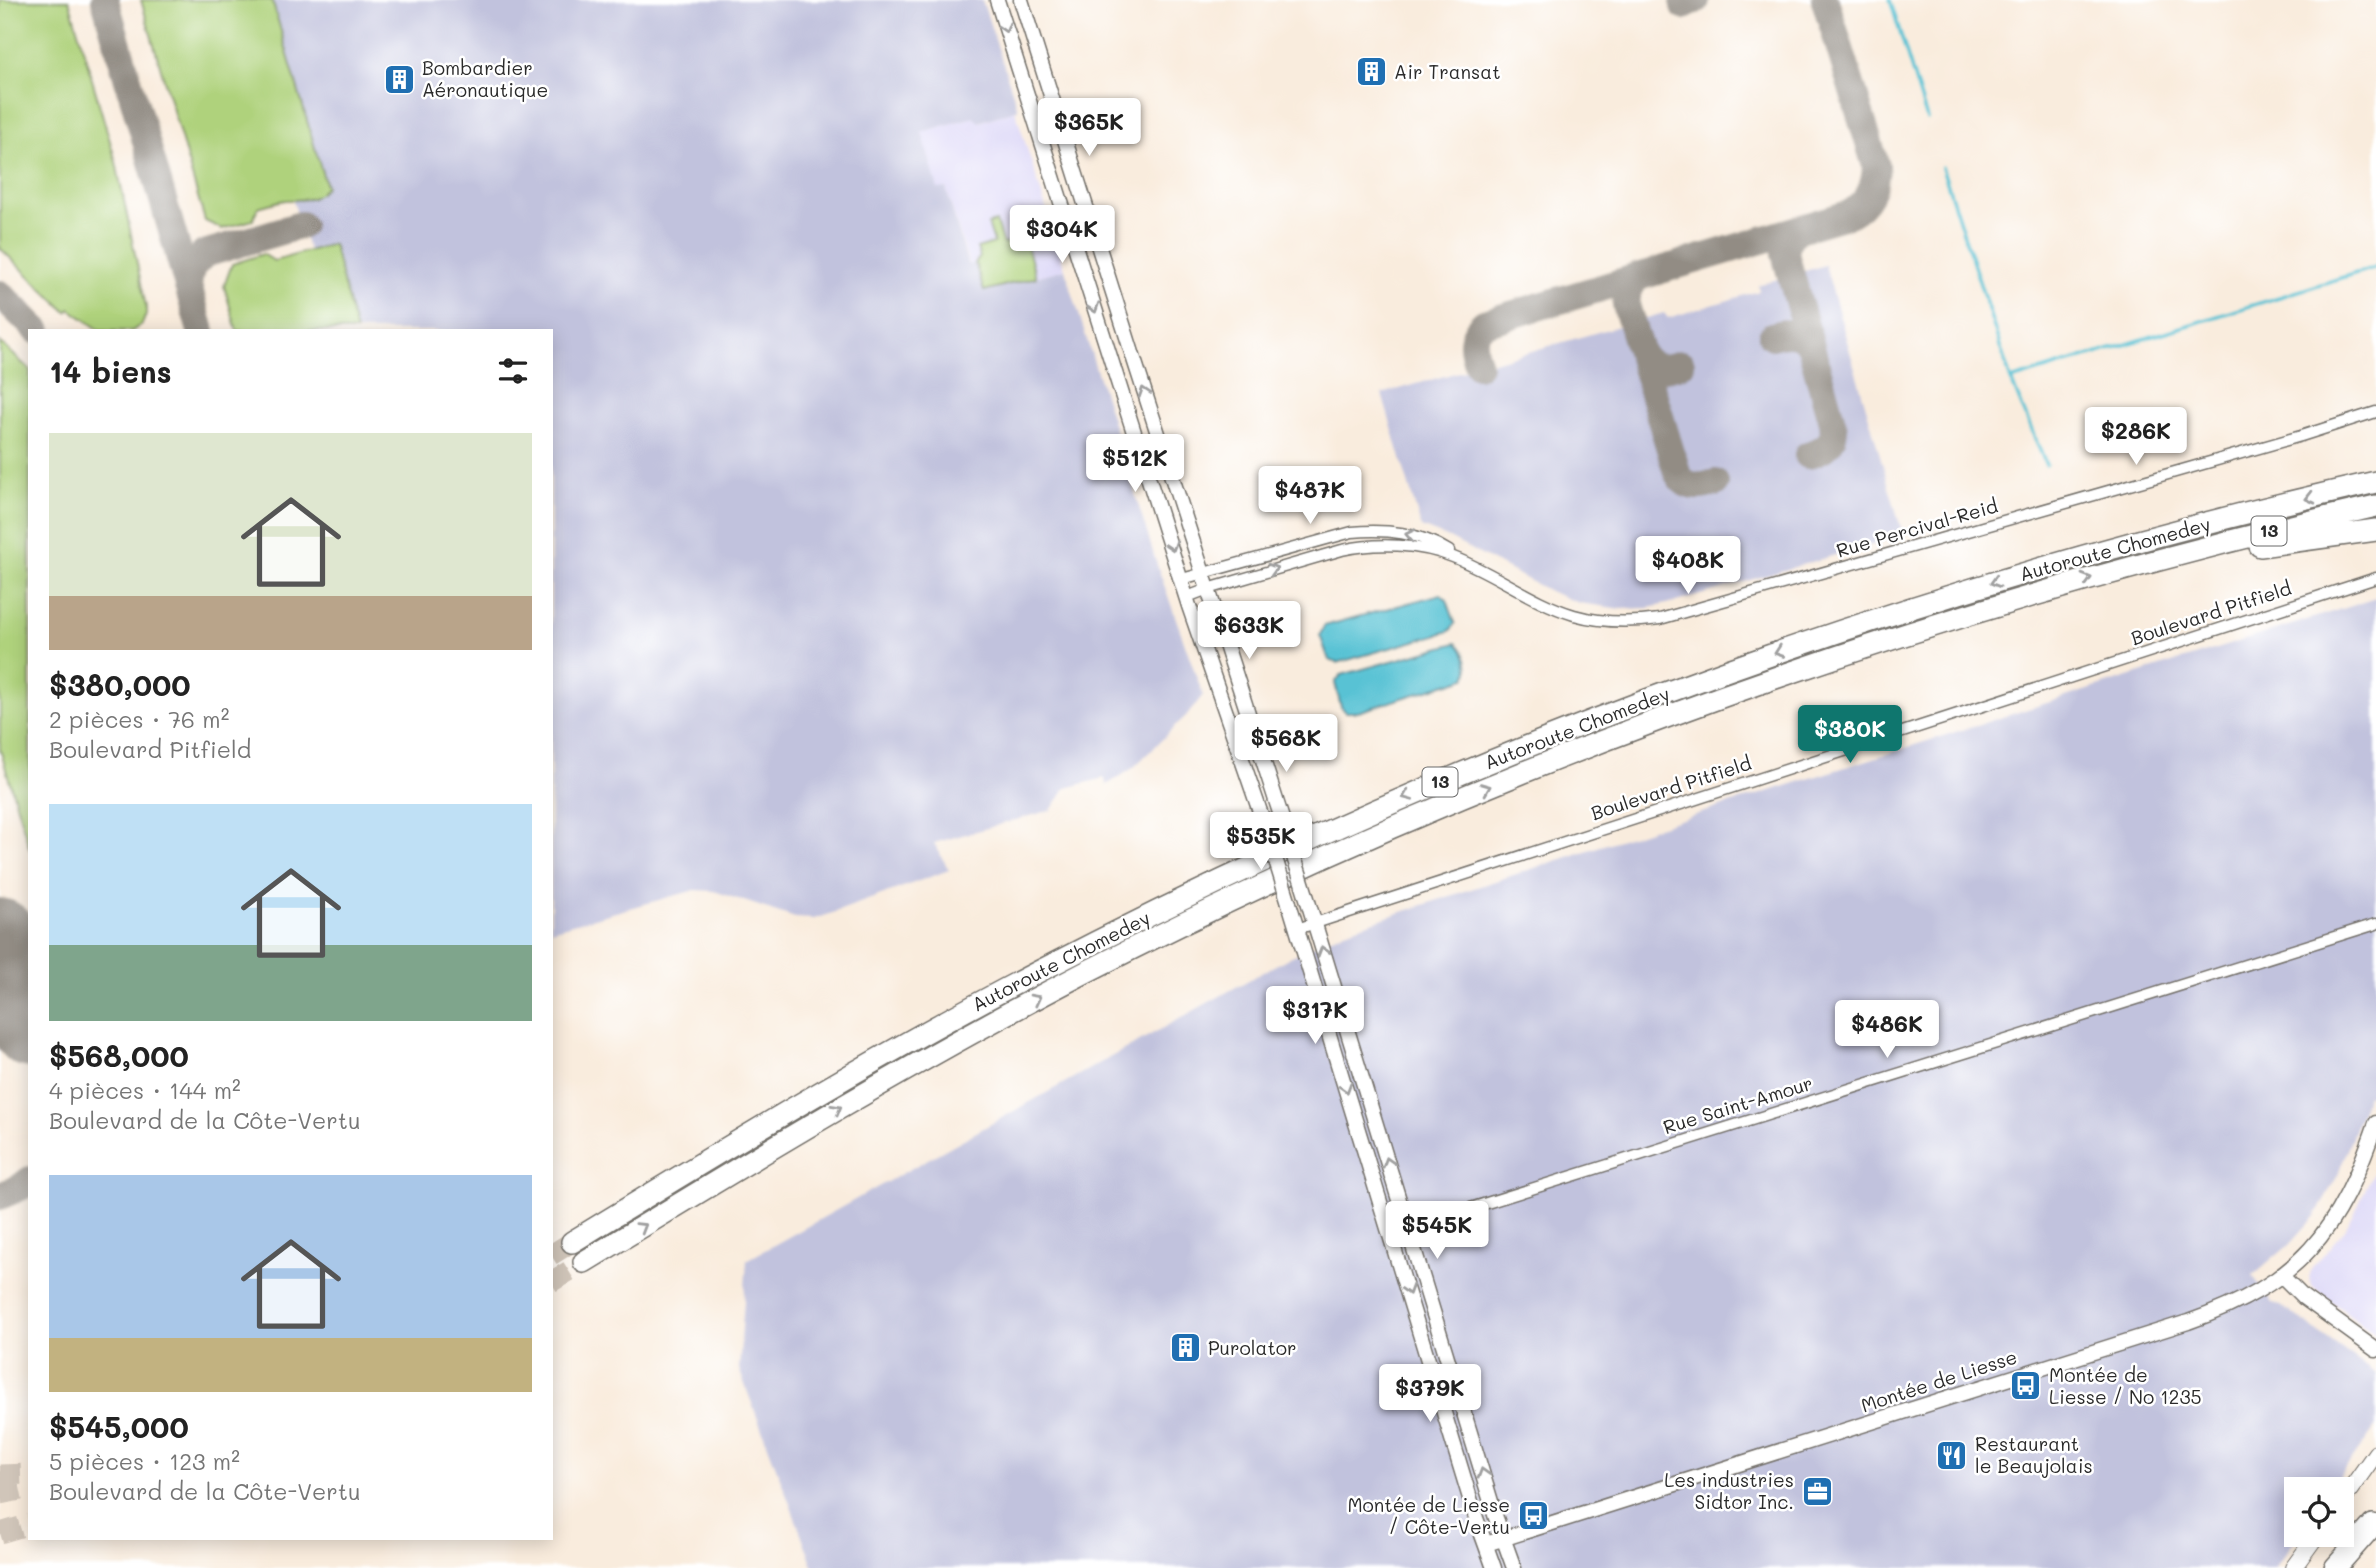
<!DOCTYPE html>
<html lang="fr">
<head>
<meta charset="utf-8">
<style>
	:root { --surface:#fff; --page:#f2f2f2; --text:#222; --muted:#767676; --accent:#0f766e }
	body { margin:0; font-family:Mali,sans-serif; background:var(--page); color:var(--text); height:100vh; display:flex; flex-direction:column; font-size:26px; white-space:nowrap }
	* { box-sizing:border-box; margin:0 }
	p { font-size:23px; color:var(--muted) }
	.icon { flex:none; width:38px; height:38px; fill:none; stroke:currentColor; stroke-width:2; stroke-linecap:round; stroke-linejoin:round }
	.map { position:relative; flex:1; overflow:hidden }
	.drawer { position:absolute; left:28px; top:329px; width:525px; height:1211px; display:flex; flex-direction:column; background:var(--surface); border-radius:0px; box-shadow:0 4px 18px #0003 }
	.drawer>* { flex:none }
	.fabs { position:absolute; left:2284px; top:1477px; display:grid; gap:14px }
	.fabs a { display:grid; place-items:center; width:70px; height:70px; border-radius:0px; background:var(--surface); box-shadow:0 4px 18px #0003; font-size:35px }
	.price { position:absolute; translate:-50% -60px; padding:0 16px; border-radius:7px; background:#fff; color:#222; font-size:23px; line-height:46px; filter:drop-shadow(0 2px 4px #0008) }
	.price::after { content:''; position:absolute; left:50%; top:42px; width:21px; height:16px; margin-left:-10px; background:inherit; clip-path:polygon(0 0,100% 0,50% 100%) }
	.price.on { background:var(--accent); color:#fff }
	ul { padding:0; list-style:none }
	li { display:grid; align-content:center; gap:14px; height:371px; padding:0 21px }
	li span { display:grid; place-items:center; height:217px; border-radius:0px; color:#555 }
	li>.icon { margin-inline-start:auto }
	span .icon { width:126px; height:126px; fill:#fffc; stroke-width:1 }
	li b { font-size:30px }
	h2 { display:flex; justify-content:space-between; align-items:center; height:84px; padding:0 21px; font-size:30px }
	.map>svg:first-child { display:block }
	.built { fill:#dbd6f7 }
	.industrial { fill:#c1c2dd }
	.green { fill:#afd27b; stroke:#6d7e53; stroke-width:2 }
	.water { fill:#58c2d4; stroke:#427680; stroke-width:2 }
	.lines { fill:none; stroke-linecap:round; stroke-linejoin:round }
	.stream { stroke:#58c2d4; stroke-width:3.5 }
	.taxiway { stroke:#928c84; stroke-width:28 }
	.runway { stroke:#928c84; stroke-width:70 }
	.motorway-tunnel { stroke:#d0c5b9; stroke-width:21; stroke-dasharray:21 10; stroke-linecap:butt }
	.minor-casing { stroke:#736f69; stroke-width:13 }
	.tertiary-casing { stroke:#736f69; stroke-width:17 }
	.secondary-casing { stroke:#736f69; stroke-width:18 }
	.motorway-casing { stroke:#736f69; stroke-width:24 }
	.minor { stroke:#fff; stroke-width:10 }
	.tertiary { stroke:#fff; stroke-width:14 }
	.secondary { stroke:#fff; stroke-width:16 }
	.motorway { stroke:#fff; stroke-width:21 }
	.tertiary-bridge-casing { stroke:#736f69; stroke-width:17; stroke-linecap:butt }
	.tertiary-bridge { stroke:#fff; stroke-width:14 }
	.oneway { stroke:#a0a0a0 }
	.labels { text-anchor:middle; stroke-width:5; stroke-linejoin:round; paint-order:stroke }
	.shield { fill:#fff; stroke:#6b6b6b; stroke-width:2 }
	.shield-label { font-size:18px; font-weight:bold; fill:#2b2b2b }
	.poi-label { font-size:19px; fill:#2b2b2b; stroke:#fff; text-anchor:start }
	.street-label { font-size:19px; fill:#2b2b2b; stroke:#fff }
</style>
</head>
<body>
<div class="map">
<svg width="2376" height="1568" viewBox="0 0 2376 1568">
	<rect width="100%" height="100%" fill="#fff"/>
	<filter id="ink" filterUnits="userSpaceOnUse"><feTurbulence type="fractalNoise" baseFrequency=".0143" numOctaves="2"/><feDisplacementMap in="SourceGraphic" scale="14" xChannelSelector="R" yChannelSelector="G"/><feConvolveMatrix kernelMatrix="1 2 1 2 8 2 1 2 1" color-interpolation-filters="sRGB"/></filter>
	<filter id="wash" filterUnits="userSpaceOnUse"><feTurbulence type="fractalNoise" baseFrequency=".00686" numOctaves="4" result="noise"/><feDisplacementMap in="SourceGraphic" scale="28" xChannelSelector="R" yChannelSelector="G"/><feGaussianBlur stdDeviation="1.57" result="paint"/><feColorMatrix in="noise" values="0 0 0 0 0 0 0 0 0 0 0 0 0 0 0 0 0 1.4 0 .05"/><feComposite in="paint" operator="in"/></filter>
	<g filter="url(#wash)">
		<rect width="100%" height="100%" fill="#f9ecdd"/>
		<!-- built -->
		<path class="built" d="M1015,110L1065,269L984,291L975,263L969,265L946,188L938,190L922,132L973,117L980,122Z
			M2376,1166V1334L2316,1290L2312,1286L2309,1277L2312,1268L2340,1235L2353,1216Z"/>
		<!-- industrial -->
		<path class="industrial" d="M228,0H982L1018,109L979,122L973,117L922,132L938,189L946,188L968,265L975,263L984,291L1065,269L1157,565L1203,695L1189,713L1133,768L1107,785L1104,778L1066,788L1051,810L934,843L949,870L827,915L814,919L795,918L714,891L695,890L551,930V331H324L311,257Z
			M1825,265L1903,535L1676,602L1648,608L1622,609L1579,603L1551,592L1449,538L1421,527L1382,394L1664,313L1668,318L1759,291L1758,285Z
			M2376,598V1099L2367,1095L2338,1175L2315,1216L2289,1245L2253,1276L2272,1303L2281,1305L2376,1374V1426L2331,1489H2296V1535H2299L2275,1568H814L739,1369L747,1260L1290,957L1345,931L1673,822Z"/>
		<!-- green -->
		<path class="green" d="M0,0H69L116,162L146,307V315L142,324L132,331H101L70,309L67,312L0,248Z
			M141,0H272L326,186C314,203 305,199 286,200C277,201 267,205 258,207L253,220L222,229L205,221Z
			M996,222L1003,244L1022,239L1018,225H1021L1036,277L984,291L975,263L980,257L977,248L994,243L988,224Z
			M333,244L356,331H237L224,286L232,264L263,254L274,261Z
			M0,342L30,370V850L0,749Z"/>
		<!-- water -->
		<path class="water" d="M1441,594L1447,600L1455,623L1450,631L1337,663L1329,660L1320,635L1324,626Z
			M1456,643C1465,649 1471,670 1466,678L1358,712H1346L1341,707L1335,683L1341,675Z"/>
		<g class="lines">
			<!-- stream -->
			<path class="stream" d="M1890,0L1927,119
				M1942,167L2011,380L2046,465
				M2011,380L2376,267"/>
			<!-- taxiway -->
			<path class="taxiway" d="M105,0L201,331
				M1684,6L1696,0
				M1799,229L1788,238L1785,254L1834,429C1833,446 1822,450 1808,455
				M1639,276L1628,288L1626,305L1677,472C1685,489 1699,488 1715,483
				M188,286L191,268L204,254L301,225
				M0,294L38,331
				M1772,336C1789,331 1801,331 1811,347
				M1642,355C1652,371 1665,369 1681,364
				M1478,365C1472,349 1469,336 1484,323L1849,214C1868,203 1875,188 1876,166L1825,0
				M20,1001L30,1044
				M0,1196L21,1187L30,1180"/>
			<!-- runway -->
			<path class="runway" d="M0,933L30,1033"/>
		</g>
	</g>
	<g filter="url(#ink)">
		<g class="lines">
			<!-- motorway-tunnel -->
			<path class="motorway-tunnel" d="M551,1255L572,1242
				M551,1282L584,1262
				M0,1475L30,1474
				M0,1494L30,1488
				M0,1533L30,1524"/>
			<defs>
				<path id="minor" d="M1182,579L1352,532C1386,529 1419,532 1449,551
					M1187,597L1208,589L1342,550C1377,542 1420,544 1453,557C1495,573 1531,602 1574,615C1602,623 1631,623 1660,619L2301,436L2376,412
					M1297,929L2376,578
					M1391,1233L2376,924"/>
				<path id="tertiary" d="M997,0L1189,606L1266,829
					M1021,0L1132,353L1283,822
					M1306,895L1496,1518L1514,1568
					M1289,903L1476,1518L1494,1568
					M2282,1276L2303,1297L2376,1350
					M1486,1544L2188,1322C2302,1282 2338,1233 2376,1123"/>
				<path id="secondary" d="M2342,1501L2376,1453
					M2293,1568L2317,1535"/>
				<path id="motorway" d="M2260,546L2376,530
					M572,1242C724,1149 876,1056 1034,974C1458,753 1909,587 2376,482
					M584,1262C749,1161 914,1061 1086,972C1494,763 1929,608 2376,506
					M2335,1568L2373,1525"/>
			</defs>
			<!-- minor casing -->
			<use href="#minor" class="minor-casing"/>
			<!-- tertiary casing -->
			<use href="#tertiary" class="tertiary-casing"/>
			<!-- secondary casing -->
			<use href="#secondary" class="secondary-casing"/>
			<!-- motorway casing -->
			<use href="#motorway" class="motorway-casing"/>
			<!-- minor -->
			<use href="#minor" class="minor"/>
			<!-- tertiary -->
			<use href="#tertiary" class="tertiary"/>
			<!-- secondary -->
			<use href="#secondary" class="secondary"/>
			<!-- motorway -->
			<use href="#motorway" class="motorway"/>
			<defs>
				<path id="tertiary-bridge" d="M1283,822L1306,895
					M1266,829L1289,903"/>
			</defs>
			<!-- tertiary-bridge casing -->
			<use href="#tertiary-bridge" class="tertiary-bridge-casing"/>
			<!-- tertiary-bridge -->
			<use href="#tertiary-bridge" class="tertiary-bridge"/>
		</g>
		<!-- one-way arrows -->
		<defs><path id="oneway-chevron" d="M-2-3.5L2.5 0L-2 3.5" fill="none" stroke-width="1.6" stroke-linecap="round" stroke-linejoin="round" transform="scale(1.75)"/></defs>
		<g class="oneway">
			<use href="#oneway-chevron" transform="translate(1005 28) rotate(73)"/>
			<use href="#oneway-chevron" transform="translate(1094 308) rotate(72)"/>
			<use href="#oneway-chevron" transform="translate(1144 392) rotate(-108)"/>
			<use href="#oneway-chevron" transform="translate(2310 498) rotate(166)"/>
			<use href="#oneway-chevron" transform="translate(1410 535) rotate(-168)"/>
			<use href="#oneway-chevron" transform="translate(1172 546) rotate(72)"/>
			<use href="#oneway-chevron" transform="translate(1273 569) rotate(-16)"/>
			<use href="#oneway-chevron" transform="translate(2087 579) rotate(-16)"/>
			<use href="#oneway-chevron" transform="translate(1995 582) rotate(164)"/>
			<use href="#oneway-chevron" transform="translate(1779 652) rotate(161)"/>
			<use href="#oneway-chevron" transform="translate(1486 788) rotate(-22)"/>
			<use href="#oneway-chevron" transform="translate(1407 796) rotate(157)"/>
			<use href="#oneway-chevron" transform="translate(1323 951) rotate(-107)"/>
			<use href="#oneway-chevron" transform="translate(1036 999) rotate(-28)"/>
			<use href="#oneway-chevron" transform="translate(1346 1088) rotate(73)"/>
			<use href="#oneway-chevron" transform="translate(837 1109) rotate(-30)"/>
			<use href="#oneway-chevron" transform="translate(1388 1162) rotate(-107)"/>
			<use href="#oneway-chevron" transform="translate(642 1227) rotate(-31)"/>
			<use href="#oneway-chevron" transform="translate(1408 1290) rotate(73)"/>
			<use href="#oneway-chevron" transform="translate(1483 1473) rotate(-107)"/>
		</g>
	</g>
	<!-- icons -->
	<defs>
		<symbol id="building-square" viewBox="-11 -11 22 22"><rect x="-9" y="-9" width="18" height="18" rx="4" fill="#1f6fb2" stroke="#fff"/><path d="M-4-6H4V6H1V3H-1V6H-4ZM-2.5-4.3h1.7v1.8h-1.7ZM.8-4.3h1.7v1.8H.8ZM-2.5-1h1.7V.8h-1.7ZM.8-1h1.7V.8H.8Z" fill="#fff"/></symbol>
		<symbol id="bus-square" viewBox="-11 -11 22 22"><rect x="-9" y="-9" width="18" height="18" rx="4" fill="#1f6fb2" stroke="#fff"/><path d="M-5-6H5V4H4V6H2V4H-2V6H-4V4H-5ZM-3.5-4V0h7V-4ZM-3.5 1.2v1.5H-2V1.2ZM2 1.2v1.5H3.5V1.2Z" fill="#fff"/></symbol>
		<symbol id="restaurant-square" viewBox="-11 -11 22 22"><rect x="-9" y="-9" width="18" height="18" rx="4" fill="#1f6fb2" stroke="#fff"/><path d="M-5-6h1v4h1v-4h1v4h1v-4h1v5L-1.5 .5V6h-2V.5L-5-1ZM5-6V6H3V1.5H1.5Q1.5-4 5-6Z" fill="#fff"/></symbol>
		<symbol id="office-square" viewBox="-11 -11 22 22"><rect x="-9" y="-9" width="18" height="18" rx="4" fill="#1f6fb2" stroke="#fff"/><path d="M-6-3h4V-5.5h4V-3h4V5H-6ZM-1-4.5V-3h2v-1.5ZM-6 0V1H6V0Z" fill="#fff"/></symbol>
	</defs>
	<g fill-rule="evenodd">
		<use href="#building-square" x="1354" y="54" width="35" height="35"/>
		<use href="#building-square" x="382" y="62" width="35" height="35"/>
		<use href="#building-square" x="1168" y="1330" width="35" height="35"/>
		<use href="#bus-square" x="2008" y="1368" width="35" height="35"/>
		<use href="#restaurant-square" x="1934" y="1438" width="35" height="35"/>
		<use href="#office-square" x="1800" y="1474" width="35" height="35"/>
		<use href="#bus-square" x="1516" y="1498" width="35" height="35"/>
	</g>
	<g class="labels">
		<!-- shield labels -->
		<g class="shield">
			<rect x="2251.5" y="516.5" width="35" height="29" rx="5"/>
			<rect x="1422.5" y="767.5" width="35" height="29" rx="5"/>
		</g>
		<g class="shield-label">
			<text x="2269" y="537">13</text>
			<text x="1440" y="788">13</text>
		</g>
		<!-- poi labels -->
		<g class="poi-label">
			<text x="422" y="75">Bombardier<tspan x="422" dy="22">Aéronautique</tspan></text>
			<text x="1394" y="79">Air Transat</text>
			<text x="1208" y="1355">Purolator</text>
			<text x="2049" y="1382">Montée de<tspan x="2049" dy="22">Liesse / No 1235</tspan></text>
			<text x="1975" y="1451">Restaurant<tspan x="1975" dy="22">le Beaujolais</tspan></text>
			<text x="1794" y="1487" text-anchor="end">Les industries<tspan x="1794" dy="22">Sidtor Inc.</tspan></text>
			<text x="1510" y="1512" text-anchor="end">Montée de Liesse<tspan x="1510" dy="22">/ Côte-Vertu</tspan></text>
		</g>
		<!-- street labels -->
		<g class="street-label">
			<text transform="translate(1917 528) rotate(-16)" y="7">Rue Percival-Reid</text>
			<text transform="translate(2115 549) rotate(-15)" y="7">Autoroute Chomedey</text>
			<text transform="translate(2211 613) rotate(-18)" y="7">Boulevard Pitfield</text>
			<text transform="translate(1577 728) rotate(-21)" y="7">Autoroute Chomedey</text>
			<text transform="translate(1671 788) rotate(-18)" y="7">Boulevard Pitfield</text>
			<text transform="translate(1061 961) rotate(-27)" y="7">Autoroute Chomedey</text>
			<text transform="translate(1738 1105) rotate(-17)" y="7">Rue Saint-Amour</text>
			<text transform="translate(1939 1381) rotate(-18)" y="7">Montée de Liesse</text>
		</g>
	</g>
</svg>
<div class="fabs">
<a><svg class="icon" aria-label="locate" viewBox="0 0 24 24"><circle cx="12" cy="12" r="6"/><path d="M12 2v4M12 18v4M2 12h4M18 12h4"/></svg></a>
</div>
<b class="price" style="left:1089px;top:158px">$365K</b>
<b class="price" style="left:1062px;top:265px">$304K</b>
<b class="price" style="left:2136px;top:467px">$286K</b>
<b class="price" style="left:1135px;top:494px">$512K</b>
<b class="price" style="left:1310px;top:526px">$487K</b>
<b class="price" style="left:1688px;top:596px">$408K</b>
<b class="price" style="left:1249px;top:661px">$633K</b>
<b class="price on" style="left:1850px;top:765px">$380K</b>
<b class="price" style="left:1286px;top:774px">$568K</b>
<b class="price" style="left:1261px;top:872px">$535K</b>
<b class="price" style="left:1315px;top:1046px">$317K</b>
<b class="price" style="left:1887px;top:1060px">$486K</b>
<b class="price" style="left:1437px;top:1261px">$545K</b>
<b class="price" style="left:1430px;top:1424px">$379K</b>
<section class="drawer">
<h2>14 biens<svg class="icon" aria-label="filters" viewBox="0 0 24 24"><path d="M4 7h16M4 17h16"/><circle cx="9" cy="7" r="2"/><circle cx="15" cy="17" r="2"/></svg></h2>
<ul>
<li><span style="background:linear-gradient(#dfe7d0 75%,#b9a48a 0)"><svg class="icon" aria-label="home" viewBox="0 0 24 24"><path d="M3 11l9-7 9 7M6 9v11h12V9"/></svg></span><div><b>$380,000</b><p>2 pièces · 76 m²</p><p>Boulevard Pitfield</p></div></li>
<li><span style="background:linear-gradient(#bfe0f5 65%,#7fa58c 0)"><svg class="icon" aria-label="home" viewBox="0 0 24 24"><path d="M3 11l9-7 9 7M6 9v11h12V9"/></svg></span><div><b>$568,000</b><p>4 pièces · 144 m²</p><p>Boulevard de la Côte-Vertu</p></div></li>
<li><span style="background:linear-gradient(#a9c7e8 75%,#c2b280 0)"><svg class="icon" aria-label="home" viewBox="0 0 24 24"><path d="M3 11l9-7 9 7M6 9v11h12V9"/></svg></span><div><b>$545,000</b><p>5 pièces · 123 m²</p><p>Boulevard de la Côte-Vertu</p></div></li>
</ul>
</section>
</div>
</body>
</html>
